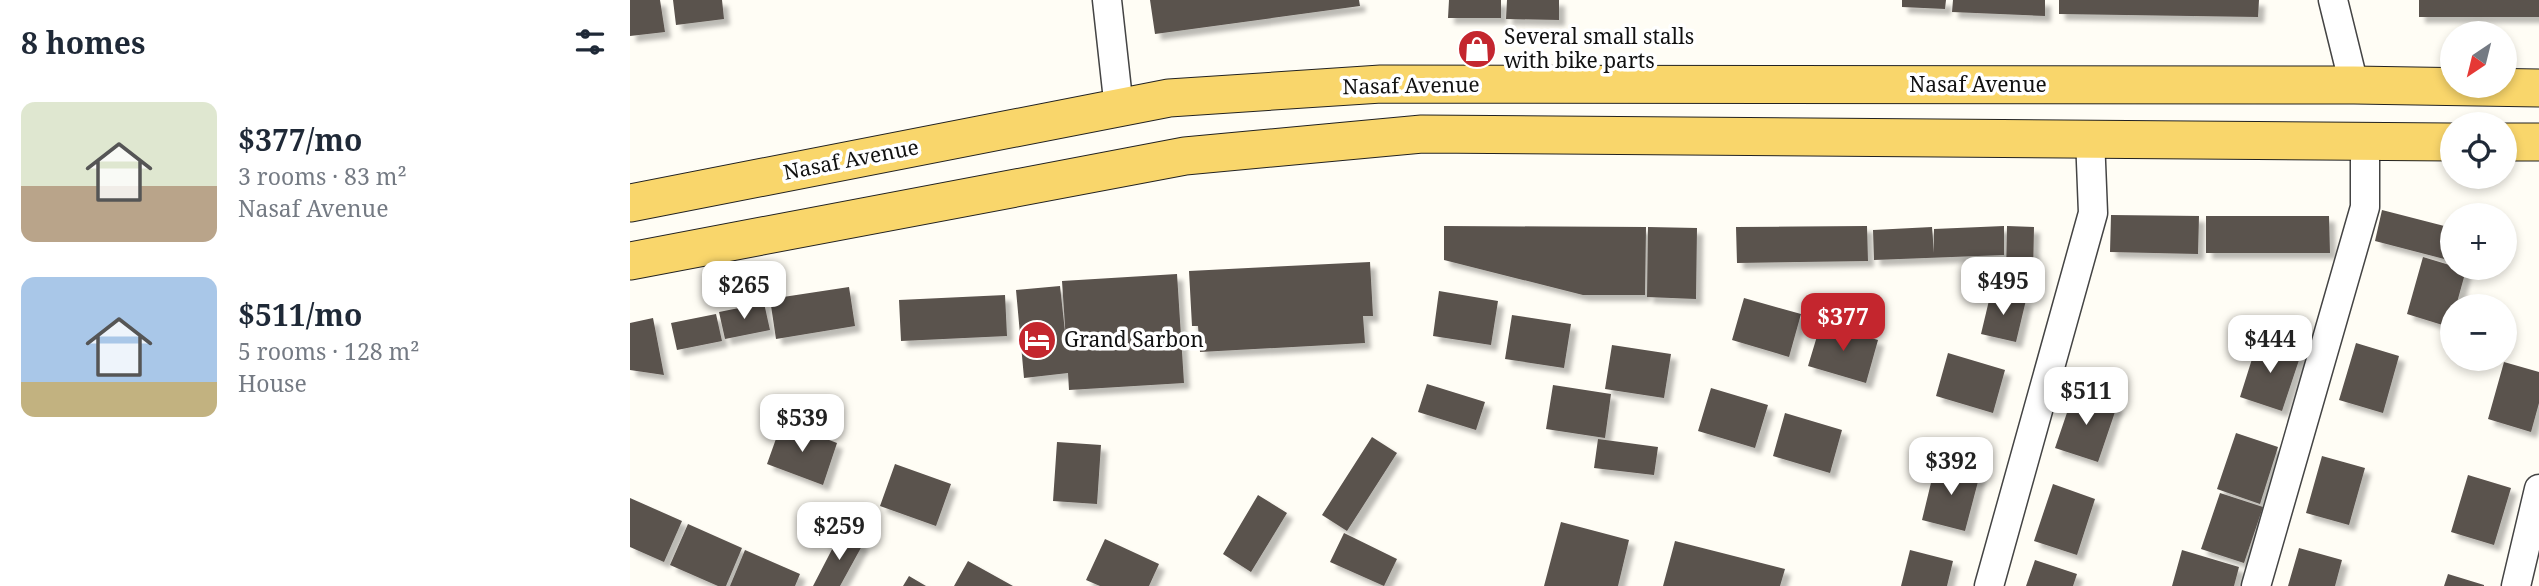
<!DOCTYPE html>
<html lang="en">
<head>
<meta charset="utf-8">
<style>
	:root { --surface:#fff; --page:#f6f6f7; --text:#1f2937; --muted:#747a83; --accent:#c4262e }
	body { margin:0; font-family:"Noto Serif",serif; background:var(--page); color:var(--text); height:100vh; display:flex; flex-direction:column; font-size:26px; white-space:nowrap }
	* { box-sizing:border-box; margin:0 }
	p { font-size:23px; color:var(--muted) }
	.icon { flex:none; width:38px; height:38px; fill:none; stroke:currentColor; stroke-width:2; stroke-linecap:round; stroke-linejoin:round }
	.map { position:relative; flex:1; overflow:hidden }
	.drawer { display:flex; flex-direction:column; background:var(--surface); width:630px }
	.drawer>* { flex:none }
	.needle { width:46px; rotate:215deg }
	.fabs { position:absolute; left:1810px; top:21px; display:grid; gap:14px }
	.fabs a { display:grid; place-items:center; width:77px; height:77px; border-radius:50%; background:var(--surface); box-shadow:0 4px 10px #0003; font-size:35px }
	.price { position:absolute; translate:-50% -60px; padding:0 16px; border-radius:14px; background:#fff; color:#222; font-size:23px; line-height:46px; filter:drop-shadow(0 2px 4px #0008) }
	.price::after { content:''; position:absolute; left:50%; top:42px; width:21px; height:16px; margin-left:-10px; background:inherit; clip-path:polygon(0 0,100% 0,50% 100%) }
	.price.active { background:var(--accent); color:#fff }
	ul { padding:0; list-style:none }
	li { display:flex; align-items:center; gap:21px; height:175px; padding:0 21px }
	li span { display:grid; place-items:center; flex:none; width:196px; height:140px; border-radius:14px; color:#555 }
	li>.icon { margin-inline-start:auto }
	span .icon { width:84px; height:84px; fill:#fffc; stroke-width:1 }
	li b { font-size:30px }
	h2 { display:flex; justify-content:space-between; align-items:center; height:84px; padding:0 21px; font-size:30px }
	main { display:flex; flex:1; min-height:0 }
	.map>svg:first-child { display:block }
	.building { fill:#5a524d; filter:url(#shadow) }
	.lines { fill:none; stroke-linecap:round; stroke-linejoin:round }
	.minor-casing { stroke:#444; stroke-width:31 }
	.major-casing { stroke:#222; stroke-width:39 }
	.minor { stroke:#fff; stroke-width:28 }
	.major { stroke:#f9d66b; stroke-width:37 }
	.labels { text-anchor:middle; stroke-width:7; stroke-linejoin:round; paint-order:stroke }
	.poi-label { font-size:21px; fill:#111; stroke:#fff; text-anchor:start }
	.street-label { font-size:21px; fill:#111; stroke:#fff }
</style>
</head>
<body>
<main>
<section class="drawer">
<h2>8 homes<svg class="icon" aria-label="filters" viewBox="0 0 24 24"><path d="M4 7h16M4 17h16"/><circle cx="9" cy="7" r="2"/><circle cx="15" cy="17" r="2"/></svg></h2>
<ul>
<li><span style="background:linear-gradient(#dfe7d0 60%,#b9a48a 0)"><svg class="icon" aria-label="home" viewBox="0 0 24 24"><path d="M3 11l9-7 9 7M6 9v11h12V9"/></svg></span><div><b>$377/mo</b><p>3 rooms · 83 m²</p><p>Nasaf Avenue</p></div></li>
<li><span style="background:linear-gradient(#a9c7e8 75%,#c2b280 0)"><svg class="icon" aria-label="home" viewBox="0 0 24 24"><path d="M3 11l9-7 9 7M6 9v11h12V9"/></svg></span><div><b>$511/mo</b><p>5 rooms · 128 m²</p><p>House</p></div></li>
</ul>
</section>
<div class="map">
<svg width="1909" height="586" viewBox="0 0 1909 586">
	<defs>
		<filter id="shadow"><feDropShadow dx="6" dy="6" stdDeviation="2" flood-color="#0004"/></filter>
	</defs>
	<rect width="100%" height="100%" fill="#fffdf5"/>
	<!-- building -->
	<path class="building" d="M0,0H30L35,32L0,36Z
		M43,0H92L94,19L46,25Z
		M520,0H729L730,6L525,34Z
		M819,0H871V18H818Z
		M877,0H929V20L876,19Z
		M1272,0H1316L1315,9L1272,7Z
		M1323,0H1415V16L1322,12Z
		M1429,0H1629L1628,17L1429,14Z
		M1789,0H1909V17H1789Z
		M1752,210L1822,228V261L1745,241Z
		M1481,215L1569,216L1568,254L1480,252Z
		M1576,216H1699L1700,253H1576Z
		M814,226L1016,227L1015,295H953L814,260Z
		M1237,226L1238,261L1107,263L1106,227Z
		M1374,226V255L1244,260L1243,230L1302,227L1304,253V229Z
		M1377,226L1404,227L1403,276L1376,275Z
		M1018,227L1067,228L1066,299L1017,297Z
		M1793,257L1836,270L1826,306H1822L1819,327L1777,314Z
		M740,262L743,316H733L735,343L570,352L568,326H562L559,271Z
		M547,274L554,383L439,390L438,373L394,378L386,290L430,286L436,341L432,281Z
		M219,287L225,326L146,339L140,299Z
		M809,291L868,301L861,345L803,336Z
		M1361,292L1396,300L1386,342L1351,334Z
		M375,295L377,336L271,341L269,300Z
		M1114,298L1171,314L1159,357L1102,340Z
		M134,303L140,330L95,339L89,312Z
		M86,314L92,341L47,350L41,323Z
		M882,315L941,324L934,368L875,359Z
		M23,318L34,375L0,370V323Z
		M1191,323L1248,340L1236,383L1178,366Z
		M1628,340L1671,354L1652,411L1610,397Z
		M1726,343L1769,356L1753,413L1709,400Z
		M982,345L1041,354L1034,398L975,389Z
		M1318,353L1375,370L1363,413L1306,396Z
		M1874,362L1909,372V403L1901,432L1858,419Z
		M797,384L855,402L846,430L788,412Z
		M923,385L981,394L975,438L916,429Z
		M1081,388L1138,405L1125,448L1068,431Z
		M1444,392L1487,406L1468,462L1425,448Z
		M1155,413L1212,430L1200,473L1143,456Z
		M152,422L207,443L193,485L137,464Z
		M1606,433L1648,447L1630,504L1587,489Z
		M742,437L767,453L717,531L692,515Z
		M968,439L1028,447L1024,475L964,468Z
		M427,442L471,445L467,504L423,501Z
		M1692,456L1735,468L1719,525L1676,513Z
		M1306,462L1350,474L1335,531L1292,520Z
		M265,464L321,484L306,526L250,506Z
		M1838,475L1881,488L1864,545L1821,532Z
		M1423,484L1465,499L1447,555L1404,541Z
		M1590,493L1633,507L1614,563L1571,549Z
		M628,495L657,513L621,572L593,554Z
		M0,498L52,521L34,562L0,547Z
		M931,522L999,540L988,586H914Z
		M58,524L112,548L96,586H88L40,565Z
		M211,532L233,544L210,586H183Z
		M714,533L767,559L754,586L700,562Z
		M475,539L529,564L519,586H470L456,580Z
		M1045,541L1155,569L1150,586H1033Z
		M1669,548L1712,560L1705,586H1658Z
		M115,550L170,574L165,586H100Z
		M1280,550L1323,561L1317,586H1271Z
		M1552,550L1609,567L1604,586H1542Z
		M1405,560L1447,574L1443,586H1396Z
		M338,561L383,586H324Z
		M1818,574L1854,585V586H1814Z
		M279,576L296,586H273Z"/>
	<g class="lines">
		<defs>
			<path id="minor" d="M477,0L489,109
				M1703,0L1724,85
				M1359,586L1463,213L1460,137
				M1626,586L1735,207V142
				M1886,586L1909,489"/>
			<path id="major" d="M1874,142H1909
				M0,203L539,98L751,84L1724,85L1909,88
				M0,261L555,156L792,134L1822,142"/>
		</defs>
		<!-- minor casing -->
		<use href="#minor" class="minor-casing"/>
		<!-- major casing -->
		<use href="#major" class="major-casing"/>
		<!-- minor -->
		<use href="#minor" class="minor"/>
		<!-- major -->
		<use href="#major" class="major"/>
	</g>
	<!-- icons -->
	<defs>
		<symbol id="shop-disc" viewBox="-11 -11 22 22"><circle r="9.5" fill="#c4262e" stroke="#fff"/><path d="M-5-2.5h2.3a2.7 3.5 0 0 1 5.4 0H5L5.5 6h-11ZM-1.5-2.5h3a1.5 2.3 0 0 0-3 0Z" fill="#fff"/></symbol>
		<symbol id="hotel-disc" viewBox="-11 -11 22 22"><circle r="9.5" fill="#c4262e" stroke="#fff"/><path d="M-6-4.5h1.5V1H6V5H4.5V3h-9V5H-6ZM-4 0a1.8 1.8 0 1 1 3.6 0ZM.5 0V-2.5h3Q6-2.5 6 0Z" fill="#fff"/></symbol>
	</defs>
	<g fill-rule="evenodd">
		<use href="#shop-disc" x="825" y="27" width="44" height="44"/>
		<use href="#hotel-disc" x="385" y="318" width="44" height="44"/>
	</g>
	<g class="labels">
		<!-- poi labels -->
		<g class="poi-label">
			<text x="874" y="44">Several small stalls<tspan x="874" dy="24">with bike parts</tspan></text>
			<text x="434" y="347">Grand Sarbon</text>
		</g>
		<!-- street labels -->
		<g class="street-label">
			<text x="1348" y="92">Nasaf Avenue</text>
			<text transform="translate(781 86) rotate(-1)" y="7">Nasaf Avenue</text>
			<text transform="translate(221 160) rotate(-11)" y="7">Nasaf Avenue</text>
		</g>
	</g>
</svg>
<div class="fabs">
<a><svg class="needle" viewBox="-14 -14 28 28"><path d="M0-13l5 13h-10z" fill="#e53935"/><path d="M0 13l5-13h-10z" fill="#747a83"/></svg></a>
<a><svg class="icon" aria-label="locate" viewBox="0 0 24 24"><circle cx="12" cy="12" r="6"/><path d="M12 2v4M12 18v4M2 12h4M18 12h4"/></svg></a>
<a>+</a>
<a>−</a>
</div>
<b class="price" style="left:1373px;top:317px">$495</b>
<b class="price" style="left:114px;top:321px">$265</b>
<b class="price active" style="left:1213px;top:353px">$377</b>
<b class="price" style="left:1640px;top:375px">$444</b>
<b class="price" style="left:1456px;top:427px">$511</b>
<b class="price" style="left:172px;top:454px">$539</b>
<b class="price" style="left:1321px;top:497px">$392</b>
<b class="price" style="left:209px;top:562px">$259</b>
</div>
</main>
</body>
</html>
